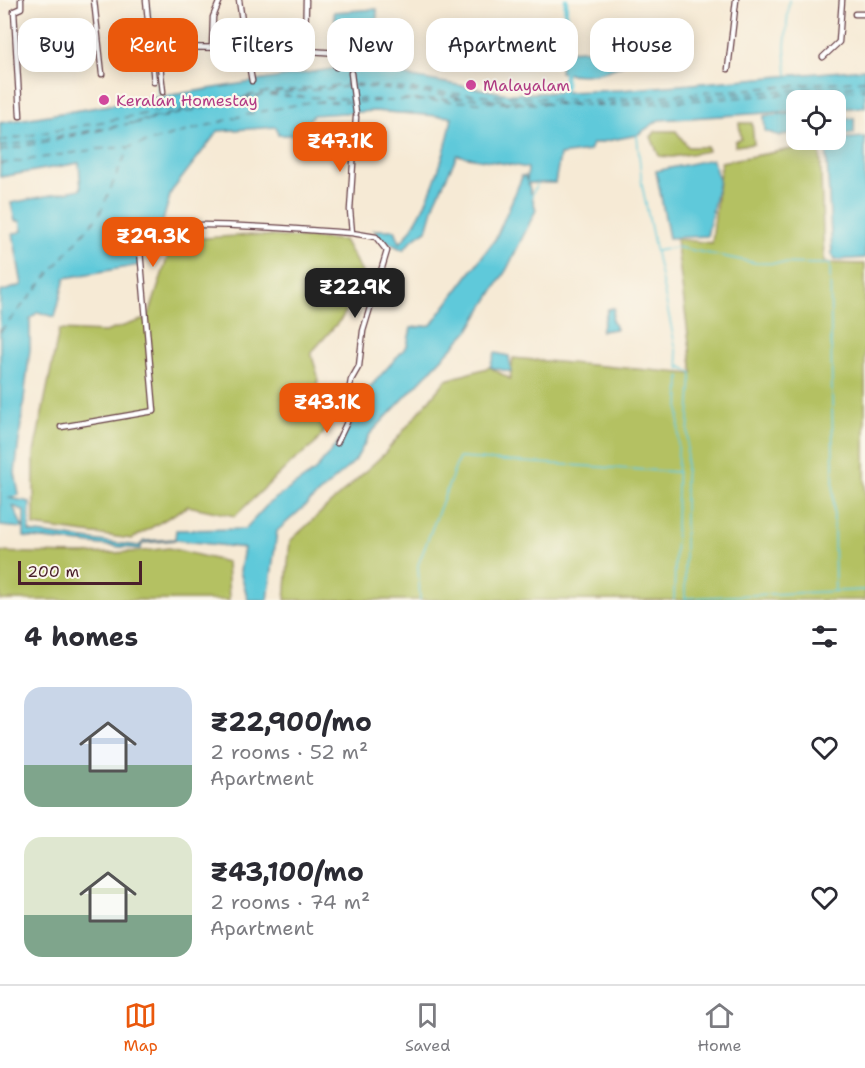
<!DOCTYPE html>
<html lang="en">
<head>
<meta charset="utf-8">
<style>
	:root { --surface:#fff; --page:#f2f2f3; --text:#2b2b33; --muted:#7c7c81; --line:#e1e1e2; --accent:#ea580c }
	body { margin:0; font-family:"Shantell Sans",sans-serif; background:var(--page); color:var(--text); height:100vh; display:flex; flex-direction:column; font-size:22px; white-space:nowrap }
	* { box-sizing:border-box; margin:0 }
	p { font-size:20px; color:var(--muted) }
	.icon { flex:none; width:33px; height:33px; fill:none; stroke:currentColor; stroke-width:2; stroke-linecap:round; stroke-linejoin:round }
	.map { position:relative; height:600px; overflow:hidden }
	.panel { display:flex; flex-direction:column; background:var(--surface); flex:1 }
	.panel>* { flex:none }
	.hud { position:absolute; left:18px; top:18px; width:830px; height:54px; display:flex; gap:12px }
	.tools { position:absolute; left:786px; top:90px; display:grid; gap:12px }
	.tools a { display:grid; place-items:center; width:60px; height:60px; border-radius:12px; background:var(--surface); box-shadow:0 3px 15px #0003; font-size:30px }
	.scale { position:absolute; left:18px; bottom:15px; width:124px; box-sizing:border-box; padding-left:6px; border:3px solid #4a1f2b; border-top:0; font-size:16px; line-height:21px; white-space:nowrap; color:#4a1f2b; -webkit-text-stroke:4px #fbf7ec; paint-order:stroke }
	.price { position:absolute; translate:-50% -51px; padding:0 14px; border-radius:12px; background:var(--accent); color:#fff; font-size:20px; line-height:39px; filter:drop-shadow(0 2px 3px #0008) }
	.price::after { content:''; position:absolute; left:50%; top:36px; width:18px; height:14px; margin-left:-9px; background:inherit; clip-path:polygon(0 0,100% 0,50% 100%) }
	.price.on { background:#222; color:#fff }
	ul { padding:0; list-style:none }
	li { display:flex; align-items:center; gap:18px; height:150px; padding:0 24px }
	li span { display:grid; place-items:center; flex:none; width:168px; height:120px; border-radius:18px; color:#555 }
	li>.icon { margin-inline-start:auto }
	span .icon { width:72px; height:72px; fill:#fffc; stroke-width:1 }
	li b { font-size:26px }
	h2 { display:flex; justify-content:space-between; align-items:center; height:72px; padding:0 24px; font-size:26px }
	.chip { padding:0 21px; border-radius:18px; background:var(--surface); box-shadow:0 3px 15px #0003; font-size:21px; line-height:54px }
	.chip.on { background:var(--accent); color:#fff }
	.menu { display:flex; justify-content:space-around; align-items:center; height:84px; border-top:2px solid var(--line); background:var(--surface); font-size:16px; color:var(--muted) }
	.menu a { display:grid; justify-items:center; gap:3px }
	.menu .on { color:var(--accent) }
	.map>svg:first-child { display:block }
	.green { fill:#b4c162; stroke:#7f7046; stroke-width:1.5 }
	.water { fill:#5fc9da; stroke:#547482; stroke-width:1.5; fill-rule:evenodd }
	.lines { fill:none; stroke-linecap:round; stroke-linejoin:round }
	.stream { stroke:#5fc9da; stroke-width:1.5 }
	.canal { stroke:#5fc9da; stroke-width:4.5 }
	.ferry { stroke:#515a68; stroke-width:1.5; stroke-dasharray:8 6; stroke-linecap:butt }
	.minor-casing { stroke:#643d44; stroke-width:7 }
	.minor { stroke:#fff; stroke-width:4.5 }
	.hotel-dot { fill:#d1479c; stroke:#fbf7ec; stroke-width:2 }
	.labels { text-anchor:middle; stroke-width:4.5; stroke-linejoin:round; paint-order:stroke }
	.hotel-label { font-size:16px; fill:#b23c85; stroke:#fbf7ec; text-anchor:start }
</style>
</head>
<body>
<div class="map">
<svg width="865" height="600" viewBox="0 0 865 600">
	<rect width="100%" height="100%" fill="#fbf7ec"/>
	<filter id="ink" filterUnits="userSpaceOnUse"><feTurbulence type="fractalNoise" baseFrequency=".0167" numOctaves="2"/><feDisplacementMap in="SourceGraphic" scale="12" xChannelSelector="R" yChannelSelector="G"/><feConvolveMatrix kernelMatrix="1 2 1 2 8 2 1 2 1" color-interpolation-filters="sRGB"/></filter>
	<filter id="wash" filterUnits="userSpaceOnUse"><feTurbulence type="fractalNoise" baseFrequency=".008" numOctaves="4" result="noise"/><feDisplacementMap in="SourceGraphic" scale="24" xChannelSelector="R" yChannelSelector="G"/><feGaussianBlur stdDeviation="1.35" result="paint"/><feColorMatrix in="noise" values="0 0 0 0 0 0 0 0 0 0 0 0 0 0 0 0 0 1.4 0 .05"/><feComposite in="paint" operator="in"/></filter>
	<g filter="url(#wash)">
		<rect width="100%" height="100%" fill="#f6ead5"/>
		<!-- green -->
		<path class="green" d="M739,123H752L754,144L735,146V141L741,139Z
			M656,131H676L688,147H707L708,151L672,157L659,156L651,137Z
			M820,144L824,263L865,264V600H285L290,541L384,454L446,380L490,367L510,379L513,358L693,374L676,239L712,243L721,162Z
			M251,235L344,240L365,278L342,318L311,353L318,376L317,393L337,397L334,419L314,445L291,463L235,516L188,506L132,539L34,526V453L59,330L105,332L148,318L173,240Z
			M169,548L227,562L229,600H0V552C56,554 113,556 169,548Z"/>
		<!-- water -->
		<path class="water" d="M377,9L376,48L337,46L334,12Z
			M622,44L624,52L623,64C605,74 580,78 560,72L563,51L607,49Z
			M349,66L509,94L621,90L865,69V107L836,109V100H796V111L659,120L637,135L592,144L589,151L560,155L555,183H528L536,210L507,269L469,330L370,434L355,461L277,531L268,600H248L240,571L244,548L176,540L143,543L140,549L24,537V511L13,506L23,528L0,526V292L22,285L13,234L22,231L20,221H15L11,203L81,189L79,163L0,177V123ZM374,111L452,117C446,154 426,216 400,243L395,230H374L380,238L403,250L413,239L427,230L435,202L457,155L528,168L527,181L525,176H520L522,177L496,238L431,325L411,328L407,346L370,387L355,389L351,426L315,471L269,503L245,529L176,530L175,539L144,541L139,546L29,532L30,502L10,498L19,495L15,473L30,349V319L38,312L55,317L65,278L140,265L138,229L162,224L171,192L218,131L276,127L278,135H298L313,115Z
			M781,114H796V137L791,133L780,136L765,131L764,116Z
			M854,118V133L841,135L842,120Z
			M865,137V258L835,260L832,254L826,140Z
			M712,159L719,180L707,236L669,238L656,171Z
			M614,308L612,320L616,329L601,331L608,309Z
			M495,353L509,356L511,372L490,367Z"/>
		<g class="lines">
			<!-- stream -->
			<path class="stream" d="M149,5L155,70
				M787,75L785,47L789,0
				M156,80L159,97
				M637,135L642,185L680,369
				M531,197L538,182
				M657,251L676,247L756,263L830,264L835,591
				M680,366L692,373L685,481V600
				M686,598L865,590
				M420,600L418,565L459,458L677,472
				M674,600L680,376"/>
			<!-- canal -->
			<path class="canal" d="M564,57L566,0
				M561,95L565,85V69"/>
			<!-- ferry -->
			<path class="ferry" d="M355,84L461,94L596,101L865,80
				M270,94L356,86L462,97
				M243,97L256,96
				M357,99L379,100
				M402,100L580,105
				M488,100L528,104
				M357,102L471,98L612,106L865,89
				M594,104L865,85
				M132,124L263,95L352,99
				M0,141L229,98
				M0,147L123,125L260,93L350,84
				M0,151L116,127
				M0,164L99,149L130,147L249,114L311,102H352
				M0,332L99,215L129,147"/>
		</g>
	</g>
	<g filter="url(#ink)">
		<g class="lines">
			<defs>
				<path id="minor" d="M94,0L102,74
					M146,0L154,82
					M306,0L305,48L309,51L338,53L336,67
					M855,14H865
					M212,47L213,17L220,0
					M246,48L252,81
					M823,57L839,42L842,0
					M728,69L736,0
					M351,73L356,113
					M163,92L158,47L246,48L239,0
					M20,116L14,11L21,8V0
					M61,427L154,411L139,239L142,231C161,224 183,225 203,225C253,225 302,230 352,233L350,210L356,117
					M337,443L347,422L345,414L351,380L359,366L363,331L387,251L376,237L352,233"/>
			</defs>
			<!-- minor casing -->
			<use href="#minor" class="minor-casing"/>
			<!-- minor -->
			<use href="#minor" class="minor"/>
		</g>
	</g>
	<!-- markers -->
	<g class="hotel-dot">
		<circle cx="471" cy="85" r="6"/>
		<circle cx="104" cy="100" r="6"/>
	</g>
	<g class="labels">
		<!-- hotel labels -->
		<g class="hotel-label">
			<text x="483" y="91">Malayalam</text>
			<text x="116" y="106">Keralan Homestay</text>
		</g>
	</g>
</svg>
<div class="tools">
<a><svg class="icon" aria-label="locate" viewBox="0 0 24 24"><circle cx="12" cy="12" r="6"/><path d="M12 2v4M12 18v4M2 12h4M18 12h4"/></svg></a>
</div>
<div class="scale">200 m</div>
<b class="price" style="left:340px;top:173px">₹47.1K</b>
<b class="price" style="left:153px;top:268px">₹29.3K</b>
<b class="price on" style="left:355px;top:319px">₹22.9K</b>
<b class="price" style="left:327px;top:434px">₹43.1K</b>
<div class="hud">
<a class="chip">Buy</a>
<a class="chip on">Rent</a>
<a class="chip">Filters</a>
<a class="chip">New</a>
<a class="chip">Apartment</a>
<a class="chip">House</a>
</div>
</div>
<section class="panel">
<h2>4 homes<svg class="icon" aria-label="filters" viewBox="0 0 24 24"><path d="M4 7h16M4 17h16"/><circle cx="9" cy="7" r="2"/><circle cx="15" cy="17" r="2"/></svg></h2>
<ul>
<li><span style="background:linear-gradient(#c9d6e8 65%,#7fa58c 0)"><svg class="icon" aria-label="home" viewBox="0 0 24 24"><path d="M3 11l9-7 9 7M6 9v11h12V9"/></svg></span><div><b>₹22,900/mo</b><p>2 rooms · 52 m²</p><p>Apartment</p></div><svg class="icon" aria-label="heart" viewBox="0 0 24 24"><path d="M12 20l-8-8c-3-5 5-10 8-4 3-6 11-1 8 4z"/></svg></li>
<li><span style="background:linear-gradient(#dfe7d0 65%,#7fa58c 0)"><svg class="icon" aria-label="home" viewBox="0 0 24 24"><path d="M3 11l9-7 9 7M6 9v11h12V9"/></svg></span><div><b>₹43,100/mo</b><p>2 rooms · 74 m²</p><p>Apartment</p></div><svg class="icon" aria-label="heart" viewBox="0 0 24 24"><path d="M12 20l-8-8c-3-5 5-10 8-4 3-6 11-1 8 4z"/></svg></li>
</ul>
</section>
<nav class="menu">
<a class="on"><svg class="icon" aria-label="map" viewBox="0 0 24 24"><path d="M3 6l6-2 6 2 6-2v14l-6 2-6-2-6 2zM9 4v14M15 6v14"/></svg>Map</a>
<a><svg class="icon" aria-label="saved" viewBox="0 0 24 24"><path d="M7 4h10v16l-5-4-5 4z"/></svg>Saved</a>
<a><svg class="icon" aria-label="home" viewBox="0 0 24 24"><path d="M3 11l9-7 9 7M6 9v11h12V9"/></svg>Home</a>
</nav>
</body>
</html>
